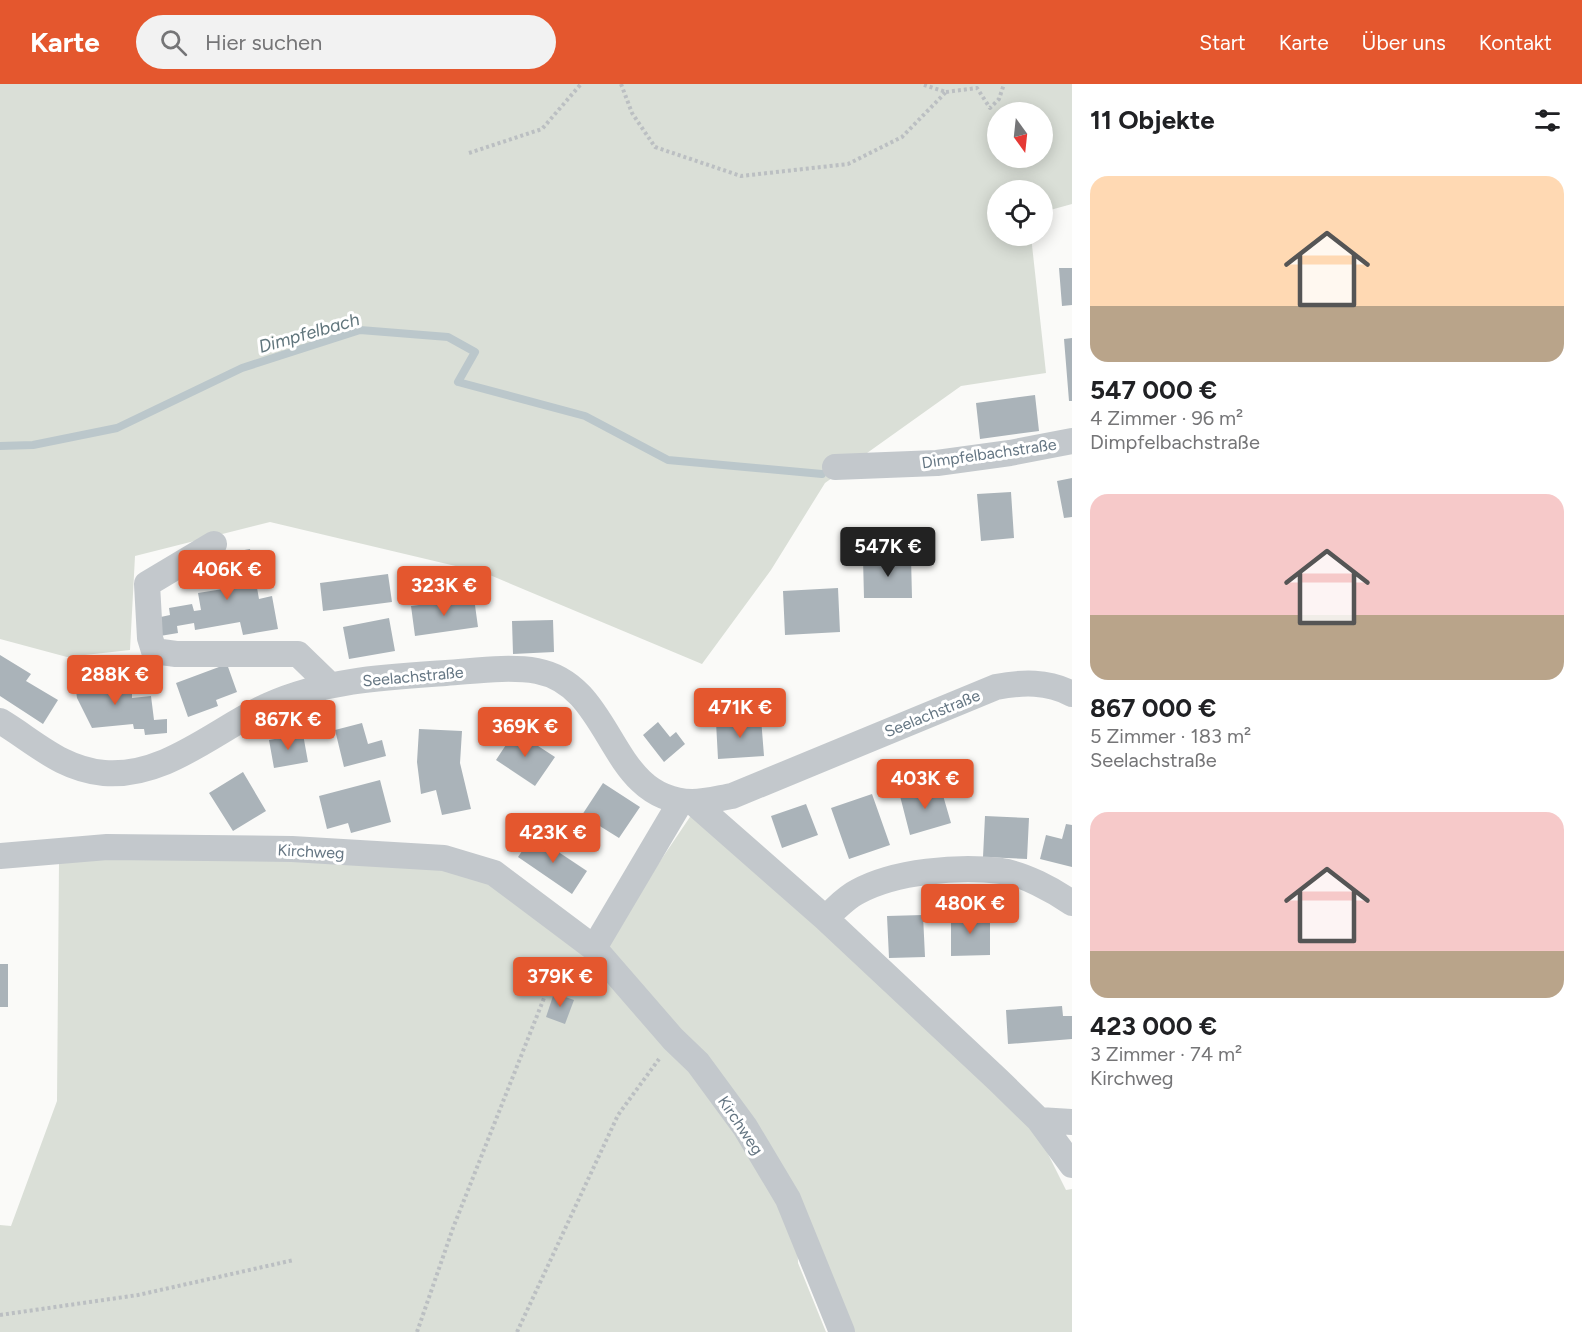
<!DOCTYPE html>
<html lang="de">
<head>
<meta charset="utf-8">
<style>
	:root { --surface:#fff; --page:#f2f2f2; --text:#202124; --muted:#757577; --accent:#e4572e }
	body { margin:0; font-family:Figtree,sans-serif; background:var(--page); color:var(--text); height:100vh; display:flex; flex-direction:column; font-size:22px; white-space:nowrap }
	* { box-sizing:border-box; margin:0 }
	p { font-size:20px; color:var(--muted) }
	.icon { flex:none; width:33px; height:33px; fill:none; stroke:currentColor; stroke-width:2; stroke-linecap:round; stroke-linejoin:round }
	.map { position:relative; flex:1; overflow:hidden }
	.panel { display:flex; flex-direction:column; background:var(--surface); width:510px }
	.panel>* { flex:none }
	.needle { width:39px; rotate:165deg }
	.controls { position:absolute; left:987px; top:18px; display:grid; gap:12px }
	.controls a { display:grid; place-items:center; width:66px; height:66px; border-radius:50%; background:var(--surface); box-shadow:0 3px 15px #0003; font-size:30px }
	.price { position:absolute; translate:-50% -51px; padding:0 14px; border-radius:6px; background:var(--accent); color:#fff; font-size:20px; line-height:39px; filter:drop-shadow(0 2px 3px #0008) }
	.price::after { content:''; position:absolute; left:50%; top:36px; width:18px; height:14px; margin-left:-9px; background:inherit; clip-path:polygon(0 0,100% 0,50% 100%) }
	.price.current { background:#222; color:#fff }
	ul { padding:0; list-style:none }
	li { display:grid; align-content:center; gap:12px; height:318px; padding:0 18px }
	li span { display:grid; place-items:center; height:186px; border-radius:18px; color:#555 }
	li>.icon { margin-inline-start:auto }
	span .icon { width:108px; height:108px; fill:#fffc; stroke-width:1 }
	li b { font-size:26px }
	h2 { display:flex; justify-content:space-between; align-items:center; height:72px; padding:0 18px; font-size:26px }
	header { display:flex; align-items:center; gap:36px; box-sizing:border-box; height:84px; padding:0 30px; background:var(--accent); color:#fff }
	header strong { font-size:28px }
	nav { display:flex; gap:33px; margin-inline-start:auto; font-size:21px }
	.search { width:420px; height:54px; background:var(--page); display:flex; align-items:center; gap:15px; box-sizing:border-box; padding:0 21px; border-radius:33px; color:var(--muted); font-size:22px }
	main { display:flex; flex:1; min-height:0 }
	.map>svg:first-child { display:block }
	.green { fill:#dadfd7; fill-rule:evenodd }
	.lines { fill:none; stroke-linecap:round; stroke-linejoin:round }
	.stream { stroke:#bbc7cb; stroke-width:8 }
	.building { fill:#aab3b9 }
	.path { stroke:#bbbfc2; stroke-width:4; stroke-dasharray:3 3; stroke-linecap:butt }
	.minor { stroke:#c3c8cc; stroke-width:26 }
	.labels { text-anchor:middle; stroke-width:6; stroke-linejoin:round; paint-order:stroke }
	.street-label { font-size:16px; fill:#657683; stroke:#fff }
	.water-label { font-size:18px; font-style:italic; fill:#60757c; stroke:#fff }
</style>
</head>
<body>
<header>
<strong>Karte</strong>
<div class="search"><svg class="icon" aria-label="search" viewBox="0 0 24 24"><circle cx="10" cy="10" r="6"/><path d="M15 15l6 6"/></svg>Hier suchen</div>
<nav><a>Start</a><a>Karte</a><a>Über uns</a><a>Kontakt</a></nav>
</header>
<main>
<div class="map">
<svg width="1072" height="1248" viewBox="0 0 1072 1248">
	<rect width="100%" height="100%" fill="#fafaf8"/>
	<!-- green -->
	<path class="green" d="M0,0H1072V120L1043,128L1042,106H998V152H1031L1046,289L961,302L825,399L771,486L702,580L485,489L270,438L135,472L130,566L67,573L0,555ZM998,28H1042V74H998Z
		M692,730L1032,1038L1066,1106L1072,1105V1248H850L796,1119L798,1179L826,1248H0V1141L11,1142L57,1017L59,778L204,764L444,774L602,863Z"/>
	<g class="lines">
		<!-- stream -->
		<path class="stream" d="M0,362L33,361L117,344L242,284L360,246L448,253L475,268L458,298L585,332L668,376L822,390"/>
	</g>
	<!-- building -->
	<path class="building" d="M1059,184H1072V221L1062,222Z
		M1072,254V317H1069L1064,255Z
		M1035,311L1039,347L980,355L976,319Z
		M1072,394V433L1064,434L1057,397Z
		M1011,408L1014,454L981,457L977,410Z
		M250,465L259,515L272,512L278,545L243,551L240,538L195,546L194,539L177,542L178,549L160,552L156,534L170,531L169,524L192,520L194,527L201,526L198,509L223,505L216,471Z
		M911,473L912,514H864L863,474Z
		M388,490L392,518L323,527L320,499Z
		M838,504L840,548L785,551L783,507Z
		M474,514L478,543L415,552L411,522Z
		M389,534L395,567L349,575L343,543Z
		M553,536L554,568L513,570L512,537Z
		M0,571L31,590L26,597L58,616L43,640L0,612Z
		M227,580L237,608L216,616L218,622L188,633L176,599Z
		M90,584L93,604L111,601L112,609L132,606V614L151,612L154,636L167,635V649L145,651L144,645H134L133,640L92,644L77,614L73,586Z
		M761,634L764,672L718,675L716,638Z
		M658,638L670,653L676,648L685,660L664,678L643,651Z
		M362,639L368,660L382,656L386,672L344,683L335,646Z
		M419,645L462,647L460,679L471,725L442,731L436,706L421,710L417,678Z
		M515,647L555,673L535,702L496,676Z
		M303,650L308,678L274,684L269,656Z
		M243,688L266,727L233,747L209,709Z
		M380,696L391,738L351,749L348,739L327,745L319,712Z
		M603,699L640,723L619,754L582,731Z
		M940,701L951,739L910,751L900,712Z
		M872,710L890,761L849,775L831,724Z
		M806,720L818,751L782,764L771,732Z
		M985,732L1029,734L1027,775L983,773Z
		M1066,740L1072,741V783L1040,775L1046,751L1062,755Z
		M533,751L587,787L572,810L518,773Z
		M951,830H990V871L951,872Z
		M923,831L925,873L889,874L887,832Z
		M0,880H8V923H0Z
		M554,909L574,916L565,940L546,933Z
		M1062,922L1063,932H1072V955L1008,960L1006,926Z"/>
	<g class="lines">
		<!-- path -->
		<path class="path" d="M621,0L632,29L655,63L741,92L848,80L902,53L946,8L921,0
			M946,8L977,4L990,24L999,15L1004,0
			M469,69L542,45L581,0
			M0,1231L138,1211L294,1176
			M417,1248L453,1144L546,909L576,881
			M517,1248L618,1031L659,975"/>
		<!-- minor -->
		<path class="minor" d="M835,383L937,379L1010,369L1072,357
			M214,460L147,500L150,554L154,567L176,570H298L330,601
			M0,637C35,658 61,685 104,689C166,694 216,645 269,621C325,596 386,593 446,589C475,587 508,582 537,587C615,602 607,716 692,718C705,718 720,714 732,712L996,603C1022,598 1048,597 1072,610
			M693,718L825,834L998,996L1039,1036L1072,1081
			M0,772L107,763L292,765L444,774L494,789L594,864L673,955L698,979L745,1043L788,1115L842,1248
			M825,834C835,826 845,814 857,808C895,787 958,782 1001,787C1024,790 1053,806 1072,819
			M594,864L681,717
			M1039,1036L1072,1038"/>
	</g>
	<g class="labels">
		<!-- street labels -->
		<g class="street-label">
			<text transform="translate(989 369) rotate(-8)" y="6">Dimpfelbachstraße</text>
			<text transform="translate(413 592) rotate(-5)" y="6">Seelachstraße</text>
			<text transform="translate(932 629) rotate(-22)" y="6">Seelachstraße</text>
			<text transform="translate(311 767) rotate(3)" y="6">Kirchweg</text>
			<text transform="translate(741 1041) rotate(56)" y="6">Kirchweg</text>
		</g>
		<!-- water labels -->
		<g class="water-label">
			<text transform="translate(309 249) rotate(-16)" y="6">Dimpfelbach</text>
		</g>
	</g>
</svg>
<div class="controls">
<a><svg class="needle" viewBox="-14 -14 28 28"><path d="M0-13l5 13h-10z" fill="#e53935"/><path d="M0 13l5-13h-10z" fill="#757577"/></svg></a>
<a><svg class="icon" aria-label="locate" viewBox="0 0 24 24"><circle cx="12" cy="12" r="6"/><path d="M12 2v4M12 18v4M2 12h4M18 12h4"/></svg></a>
</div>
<b class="price current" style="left:888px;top:494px">547K €</b>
<b class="price" style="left:227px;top:517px">406K €</b>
<b class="price" style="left:444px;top:533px">323K €</b>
<b class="price" style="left:115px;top:622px">288K €</b>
<b class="price" style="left:740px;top:655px">471K €</b>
<b class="price" style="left:288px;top:667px">867K €</b>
<b class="price" style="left:525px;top:674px">369K €</b>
<b class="price" style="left:925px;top:726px">403K €</b>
<b class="price" style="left:553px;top:780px">423K €</b>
<b class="price" style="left:970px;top:851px">480K €</b>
<b class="price" style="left:560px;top:924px">379K €</b>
</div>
<section class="panel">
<h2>11 Objekte<svg class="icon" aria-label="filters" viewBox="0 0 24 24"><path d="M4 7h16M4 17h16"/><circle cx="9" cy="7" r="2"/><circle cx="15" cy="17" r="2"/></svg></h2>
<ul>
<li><span style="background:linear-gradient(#ffd9b3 70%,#b9a48a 0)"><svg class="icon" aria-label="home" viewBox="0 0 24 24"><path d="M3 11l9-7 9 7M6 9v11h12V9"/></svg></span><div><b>547 000 €</b><p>4 Zimmer · 96 m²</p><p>Dimpfelbachstraße</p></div></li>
<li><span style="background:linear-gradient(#f6c9c9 65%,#b9a48a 0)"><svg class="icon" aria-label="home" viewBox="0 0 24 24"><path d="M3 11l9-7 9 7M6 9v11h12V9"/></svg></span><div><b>867 000 €</b><p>5 Zimmer · 183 m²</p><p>Seelachstraße</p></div></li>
<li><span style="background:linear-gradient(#f6c9c9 75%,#b9a48a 0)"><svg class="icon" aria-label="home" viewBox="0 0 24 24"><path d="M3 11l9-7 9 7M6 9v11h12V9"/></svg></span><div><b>423 000 €</b><p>3 Zimmer · 74 m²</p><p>Kirchweg</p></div></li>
</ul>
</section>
</main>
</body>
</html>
